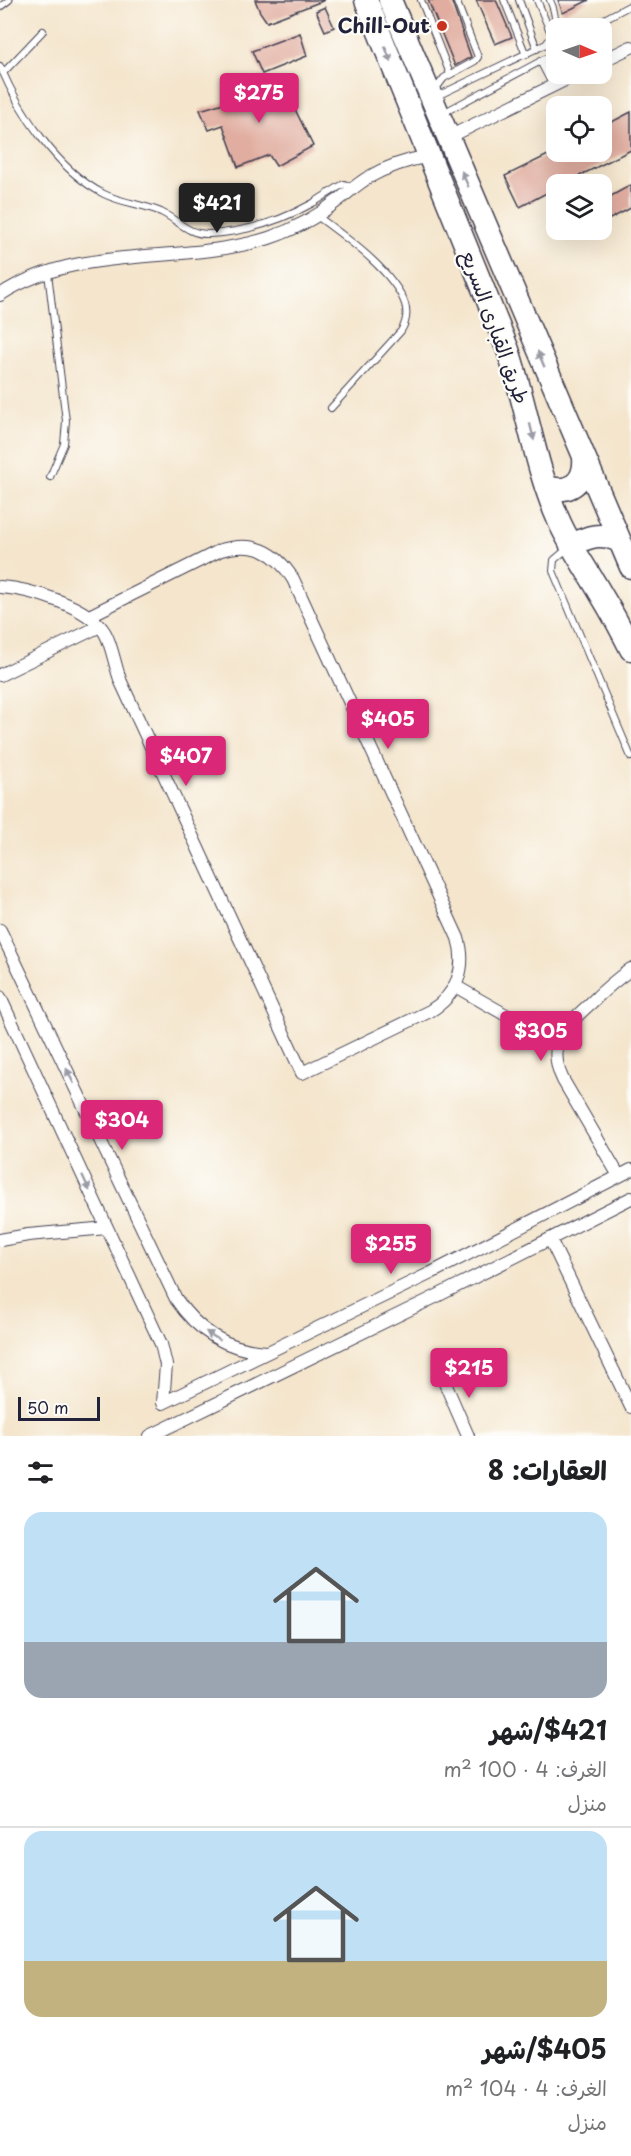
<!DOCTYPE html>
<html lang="ar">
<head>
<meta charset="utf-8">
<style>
	:root { --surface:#fff; --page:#f6f6f6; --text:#202124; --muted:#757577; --line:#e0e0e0; --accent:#db2777 }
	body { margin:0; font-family:"Playpen Sans","Playpen Sans Arabic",sans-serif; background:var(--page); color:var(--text); direction:rtl; height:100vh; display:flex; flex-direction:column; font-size:22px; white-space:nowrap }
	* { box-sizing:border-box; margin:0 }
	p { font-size:20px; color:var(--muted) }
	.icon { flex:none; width:33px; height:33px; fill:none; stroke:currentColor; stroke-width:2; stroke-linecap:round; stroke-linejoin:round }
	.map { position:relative; height:1436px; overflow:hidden; direction:ltr }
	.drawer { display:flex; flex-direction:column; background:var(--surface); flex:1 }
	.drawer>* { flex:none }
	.needle { width:39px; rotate:92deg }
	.buttons { position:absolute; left:546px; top:18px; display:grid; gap:12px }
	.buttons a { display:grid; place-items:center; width:66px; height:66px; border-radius:12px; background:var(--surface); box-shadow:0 6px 24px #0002; font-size:30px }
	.scale { position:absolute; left:18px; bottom:15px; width:82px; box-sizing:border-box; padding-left:6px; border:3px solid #22223b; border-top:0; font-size:16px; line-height:21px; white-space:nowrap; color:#22223b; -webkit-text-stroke:4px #fdfcf7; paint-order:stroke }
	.price { position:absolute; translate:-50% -51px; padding:0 14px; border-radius:6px; background:var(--accent); color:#fff; font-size:20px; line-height:39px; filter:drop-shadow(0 2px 3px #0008) }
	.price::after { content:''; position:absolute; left:50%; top:36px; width:18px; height:14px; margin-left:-9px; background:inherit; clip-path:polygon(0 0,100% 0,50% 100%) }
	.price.selected { background:#222; color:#fff }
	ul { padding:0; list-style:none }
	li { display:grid; align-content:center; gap:12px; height:318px; padding:0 24px }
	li+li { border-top:2px solid var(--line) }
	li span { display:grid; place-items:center; height:186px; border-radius:18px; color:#555 }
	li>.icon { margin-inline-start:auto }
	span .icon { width:108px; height:108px; fill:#fffc; stroke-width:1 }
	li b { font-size:26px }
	h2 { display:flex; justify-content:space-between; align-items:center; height:72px; padding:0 24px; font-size:26px }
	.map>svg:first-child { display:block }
	.building { fill:#e1ada0 }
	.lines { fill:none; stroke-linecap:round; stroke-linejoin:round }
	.lane-casing { stroke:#423f51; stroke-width:8 }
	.street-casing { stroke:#423f51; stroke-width:14 }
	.highway-casing { stroke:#423f51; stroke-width:25 }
	.lane { stroke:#fff; stroke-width:6 }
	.street { stroke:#fff; stroke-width:12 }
	.highway { stroke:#fff; stroke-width:22 }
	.oneway { fill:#9c9ca7 }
	.poi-dot { fill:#c8321e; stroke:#fdfcf7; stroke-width:2 }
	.labels { text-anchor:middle; stroke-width:4.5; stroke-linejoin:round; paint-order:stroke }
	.poi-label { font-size:20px; font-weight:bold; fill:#22223b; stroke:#fdfcf7; text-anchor:end }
	.street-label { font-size:20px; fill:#22223b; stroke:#fdfcf7 }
</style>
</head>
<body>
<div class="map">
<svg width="631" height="1436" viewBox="0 0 631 1436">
	<rect width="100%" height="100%" fill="#fdfcf7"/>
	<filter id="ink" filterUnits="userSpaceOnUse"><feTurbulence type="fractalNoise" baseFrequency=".0167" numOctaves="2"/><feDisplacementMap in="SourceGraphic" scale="12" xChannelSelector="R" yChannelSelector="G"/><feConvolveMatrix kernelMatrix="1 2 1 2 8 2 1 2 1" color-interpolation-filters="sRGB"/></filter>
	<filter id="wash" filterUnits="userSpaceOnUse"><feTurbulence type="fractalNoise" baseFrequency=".008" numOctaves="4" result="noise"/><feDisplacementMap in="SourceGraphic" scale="24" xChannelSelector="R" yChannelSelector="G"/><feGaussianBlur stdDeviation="1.35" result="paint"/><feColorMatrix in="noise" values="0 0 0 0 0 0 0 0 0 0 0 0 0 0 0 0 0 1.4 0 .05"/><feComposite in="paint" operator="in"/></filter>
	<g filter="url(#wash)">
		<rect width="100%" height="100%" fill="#f4e5cc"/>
		<g id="blocks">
			<!-- building -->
			<path class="building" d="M255,0H325L267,22L260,12Z
				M428,0H451L471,57L455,66Z
				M476,0H496L512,37L495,44Z
				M558,0H589L563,13Z
				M325,7L334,27L325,31L316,11Z
				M300,33L307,56L262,74L252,51Z
				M263,76L272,93L284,87L313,146L276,166L269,155L238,167L223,125L209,130L200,110L227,102L226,92Z
				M631,112V150L563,184H556V188L520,207L505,176L554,152H602V127Z
				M631,185V208L602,223V201Z"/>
		</g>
	</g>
	<g filter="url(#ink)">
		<use href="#blocks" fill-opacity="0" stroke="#423f51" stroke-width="1.5"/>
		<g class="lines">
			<defs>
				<path id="lane" d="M421,0L450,74
					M504,0L526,55
					M519,0L537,49
					M537,0L552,36
					M0,7L9,0
					M587,28L631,5
					M540,61L553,86
					M0,66C20,113 58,171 104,194C122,203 142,204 161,212C178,220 188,235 209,234C246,232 281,221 313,203C323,197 333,190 344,184L353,188
					M3,73L43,31
					M435,90L444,78L475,61L478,57L456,0
					M435,97L546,44C558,30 557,16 550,0
					M443,113L556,53
					M317,216C344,236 394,271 405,304C408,314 406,323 401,331L331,408
					M48,273L66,421L64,444L50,477
					M567,549L554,560L553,571L631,757"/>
				<path id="street" d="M602,61L631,47
					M447,138L577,74
					M0,295C80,242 182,266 269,238C293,230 317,217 337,201C348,193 357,184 369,177C388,166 408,160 429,156
					M0,587C30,589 89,606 105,633C112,645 115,667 121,682L302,1073L430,1011C457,995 467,968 458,938L293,579C275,550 253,541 221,550L89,616
					M0,675L100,626
					M0,930L176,1299C198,1332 227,1350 267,1352
					M455,986L557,1044
					M0,997L161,1344L166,1365L163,1403L431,1273L631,1170
					M619,1176L563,1080C545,1043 566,1026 592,1002C604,990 617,979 631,969
					M550,1239L631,1407
					M0,1240L28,1235L107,1228
					M441,1374L468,1436
					M150,1436L435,1297L631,1198"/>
				<path id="highway" d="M366,0L508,350C527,407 535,467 559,521C571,548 588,571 602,596C613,614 622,631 631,649
					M390,0L631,567
					M546,486C568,496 586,482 584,458
					M571,546C588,536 601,532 619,541"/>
			</defs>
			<!-- lane casing -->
			<use href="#lane" class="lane-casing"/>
			<!-- street casing -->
			<use href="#street" class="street-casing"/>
			<!-- highway casing -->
			<use href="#highway" class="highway-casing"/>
			<!-- lane -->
			<use href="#lane" class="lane"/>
			<!-- street -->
			<use href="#street" class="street"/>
			<!-- highway -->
			<use href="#highway" class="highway"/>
		</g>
		<!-- one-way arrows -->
		<defs><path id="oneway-solid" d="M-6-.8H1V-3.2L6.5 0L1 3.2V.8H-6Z" transform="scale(1.5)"/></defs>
		<g class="oneway">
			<use href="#oneway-solid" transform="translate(388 54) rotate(68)"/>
			<use href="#oneway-solid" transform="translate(465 179) rotate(-113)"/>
			<use href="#oneway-solid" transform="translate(541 359) rotate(-113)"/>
			<use href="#oneway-solid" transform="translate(532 432) rotate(76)"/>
			<use href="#oneway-solid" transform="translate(70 1076) rotate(-116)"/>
			<use href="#oneway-solid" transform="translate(86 1183) rotate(65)"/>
			<use href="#oneway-solid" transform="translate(213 1336) rotate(-148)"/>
		</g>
	</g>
	<!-- markers -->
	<circle class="poi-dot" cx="442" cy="26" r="6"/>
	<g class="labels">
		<!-- poi labels -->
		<g class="poi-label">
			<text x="430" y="33">Chill-Out</text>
		</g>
		<!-- street labels -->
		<g class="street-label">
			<text transform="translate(495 327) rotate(70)" y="7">طريق القبارى السريع</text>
		</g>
	</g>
</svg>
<div class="buttons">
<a><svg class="needle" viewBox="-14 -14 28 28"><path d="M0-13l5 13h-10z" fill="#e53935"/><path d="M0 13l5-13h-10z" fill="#757577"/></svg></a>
<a><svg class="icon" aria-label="locate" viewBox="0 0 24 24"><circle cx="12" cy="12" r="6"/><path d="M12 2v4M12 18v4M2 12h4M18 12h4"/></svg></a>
<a><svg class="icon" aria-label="layers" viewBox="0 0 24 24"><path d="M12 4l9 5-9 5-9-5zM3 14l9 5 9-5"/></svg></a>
</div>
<div class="scale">50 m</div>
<b class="price" style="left:259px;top:124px">$275</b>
<b class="price selected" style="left:217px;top:234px">$421</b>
<b class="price" style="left:388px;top:750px">$405</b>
<b class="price" style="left:186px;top:787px">$407</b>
<b class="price" style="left:541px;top:1062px">$305</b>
<b class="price" style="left:122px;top:1151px">$304</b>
<b class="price" style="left:391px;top:1275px">$255</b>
<b class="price" style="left:469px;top:1399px">$215</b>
</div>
<section class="drawer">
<h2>العقارات: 8<svg class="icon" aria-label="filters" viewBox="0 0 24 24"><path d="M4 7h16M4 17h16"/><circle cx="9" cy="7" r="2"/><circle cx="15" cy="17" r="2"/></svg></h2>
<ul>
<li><span style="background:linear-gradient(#bfe0f5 70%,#9aa5b1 0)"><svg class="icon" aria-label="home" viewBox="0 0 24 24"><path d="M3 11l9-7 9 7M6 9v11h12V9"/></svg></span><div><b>$421/شهر</b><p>الغرف: 4 · 100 m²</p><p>منزل</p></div></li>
<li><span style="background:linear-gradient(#bfe0f5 70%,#c2b280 0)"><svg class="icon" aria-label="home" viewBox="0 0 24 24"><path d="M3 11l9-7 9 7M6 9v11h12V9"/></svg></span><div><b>$405/شهر</b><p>الغرف: 4 · 104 m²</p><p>منزل</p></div></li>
</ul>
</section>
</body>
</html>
